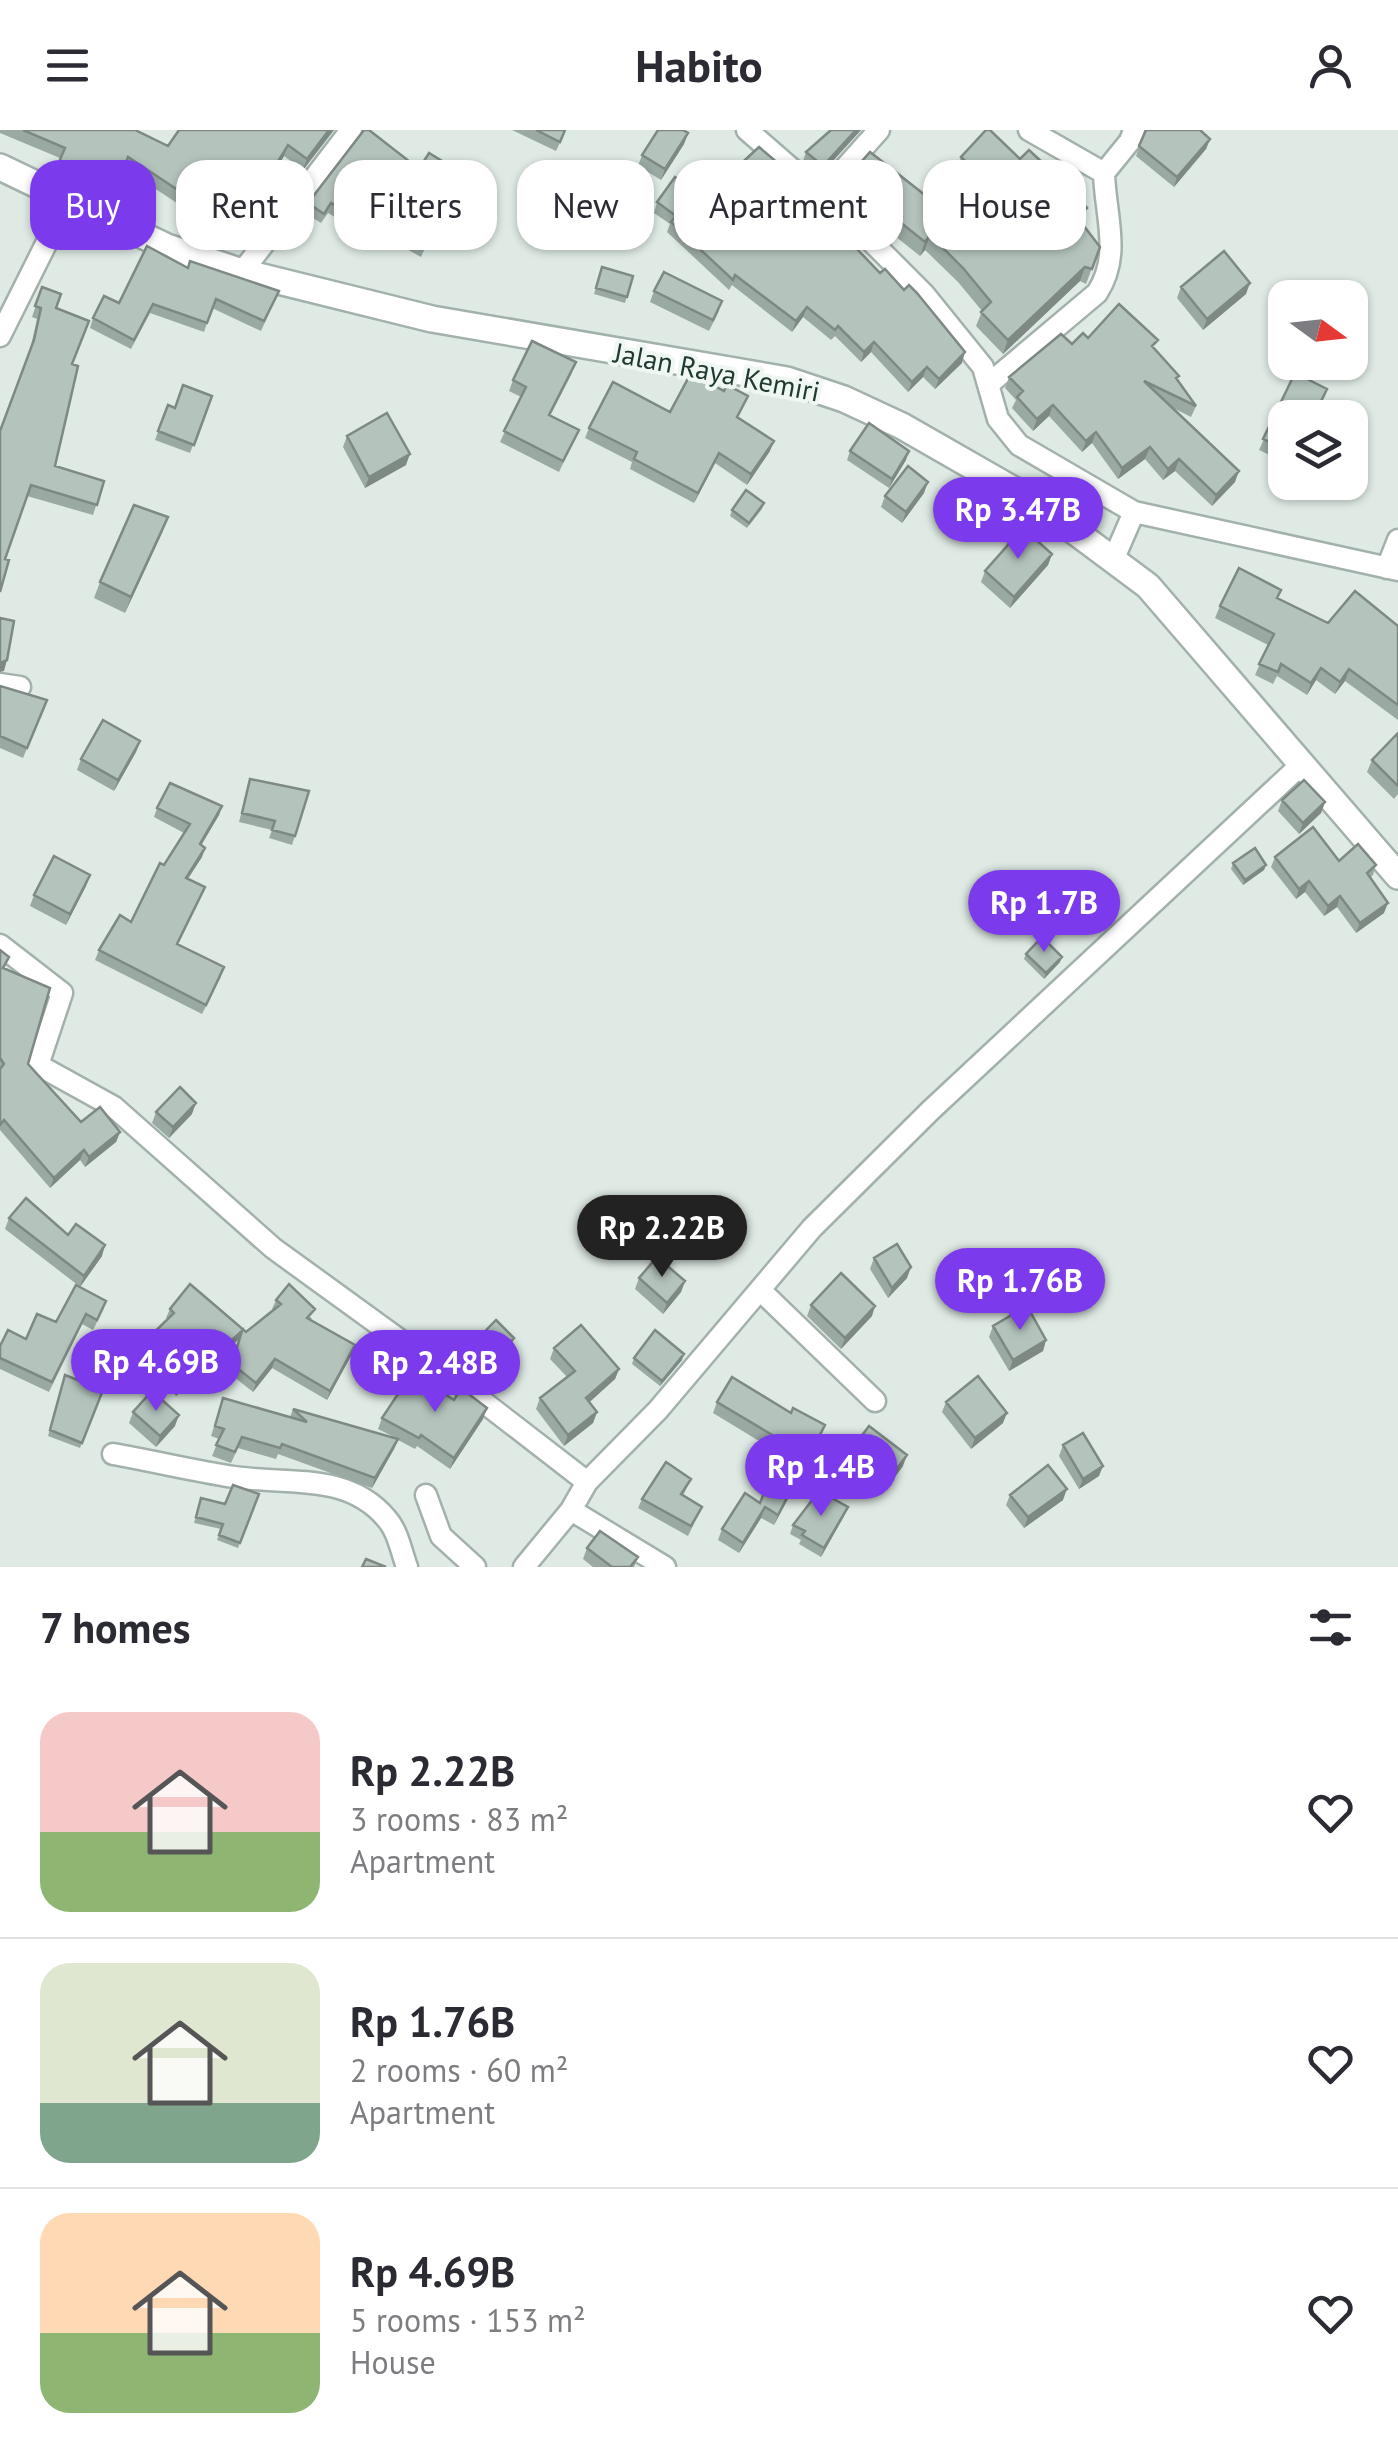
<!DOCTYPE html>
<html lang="en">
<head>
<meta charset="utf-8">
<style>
	:root { --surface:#fff; --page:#f7f7f7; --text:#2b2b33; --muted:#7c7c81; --line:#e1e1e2; --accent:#7c3aed }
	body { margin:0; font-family:"PT Sans",sans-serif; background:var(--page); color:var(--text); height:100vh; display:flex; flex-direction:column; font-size:38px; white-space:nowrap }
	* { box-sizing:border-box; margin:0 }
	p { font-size:32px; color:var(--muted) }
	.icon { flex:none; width:55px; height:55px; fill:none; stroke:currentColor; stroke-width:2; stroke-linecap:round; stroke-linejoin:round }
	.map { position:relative; height:1437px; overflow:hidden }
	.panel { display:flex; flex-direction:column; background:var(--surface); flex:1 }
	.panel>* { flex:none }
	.banner { position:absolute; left:30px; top:30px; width:1340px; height:90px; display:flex; gap:20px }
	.needle { width:65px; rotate:105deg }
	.buttons { position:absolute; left:1268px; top:150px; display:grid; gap:20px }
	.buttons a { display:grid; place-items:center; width:100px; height:100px; border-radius:20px; background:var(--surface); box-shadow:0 2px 8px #0004; font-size:50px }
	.price { position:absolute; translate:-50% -85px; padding:0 22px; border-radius:35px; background:var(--accent); color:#fff; font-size:32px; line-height:65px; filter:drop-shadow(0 2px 5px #0008) }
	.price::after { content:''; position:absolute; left:50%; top:60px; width:30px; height:22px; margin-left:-15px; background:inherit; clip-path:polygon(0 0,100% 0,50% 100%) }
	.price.selected { background:#222; color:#fff }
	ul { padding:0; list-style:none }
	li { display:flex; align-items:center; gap:30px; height:250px; padding:0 40px }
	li+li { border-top:2px solid var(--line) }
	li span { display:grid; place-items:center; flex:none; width:280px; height:200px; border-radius:30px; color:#555 }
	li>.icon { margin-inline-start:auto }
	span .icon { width:120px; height:120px; fill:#fffc; stroke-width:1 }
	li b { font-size:42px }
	h2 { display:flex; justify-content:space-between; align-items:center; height:120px; padding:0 40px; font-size:42px }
	.pill { padding:0 35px; border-radius:30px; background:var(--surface); box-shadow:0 2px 8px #0004; font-size:35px; line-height:90px }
	.pill.selected { background:var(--accent); color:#fff }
	header { display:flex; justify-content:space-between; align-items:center; height:130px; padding:0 40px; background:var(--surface); font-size:45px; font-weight:700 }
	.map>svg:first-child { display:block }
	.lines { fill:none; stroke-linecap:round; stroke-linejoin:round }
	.minor-casing { stroke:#a2b1ab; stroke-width:25 }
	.tertiary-casing { stroke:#a2b1ab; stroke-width:30 }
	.minor { stroke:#fff; stroke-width:20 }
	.tertiary { stroke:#fff; stroke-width:25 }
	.wall { fill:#9ba9a3 }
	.shaded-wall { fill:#7e8984 }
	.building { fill:#b4c4bd; stroke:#7e8984; stroke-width:2.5 }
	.labels { text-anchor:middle; stroke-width:8; stroke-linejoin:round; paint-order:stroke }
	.street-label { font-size:28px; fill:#203931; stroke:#eff7f2 }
</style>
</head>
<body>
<header><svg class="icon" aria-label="menu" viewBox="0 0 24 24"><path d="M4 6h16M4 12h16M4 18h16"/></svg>Habito<svg class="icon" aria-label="person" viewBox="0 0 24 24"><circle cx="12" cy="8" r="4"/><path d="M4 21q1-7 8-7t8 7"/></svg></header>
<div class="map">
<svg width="1398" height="1437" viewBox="0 0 1398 1437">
	<rect width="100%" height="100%" fill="#dfeae4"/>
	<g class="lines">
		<defs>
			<path id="minor" d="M747,0L848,88L924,164L983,237L998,289L1019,315L1134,382L1398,440
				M1029,0L1104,43
				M820,66L879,0
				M242,142L351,0
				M0,206L67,72
				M990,253L1097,163C1122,125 1105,85 1104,43L1130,11L1134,0
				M1114,428L1134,382
				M1387,438L1398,410
				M0,554L20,557
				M0,815L62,863L38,935L114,977L273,1118L455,1250L587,1352
				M760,1160L875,1271
				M113,1324C153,1331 194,1341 234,1347C287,1355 347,1342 386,1388C398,1401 401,1421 407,1437
				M426,1365L441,1406L475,1437
				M571,1380L665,1437
				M524,1437L571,1380L587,1352L658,1280L812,1098L931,980L1303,633"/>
			<path id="tertiary" d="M0,37L167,117L242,142L432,189L787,250L844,269L902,296L1038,374L1148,456L1398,746"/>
		</defs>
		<!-- minor casing -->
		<use href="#minor" class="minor-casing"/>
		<!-- tertiary casing -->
		<use href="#tertiary" class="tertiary-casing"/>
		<!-- minor -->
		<use href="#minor" class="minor"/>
		<!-- tertiary -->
		<use href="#tertiary" class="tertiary"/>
	</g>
	<!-- wall -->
	<path class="wall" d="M0,0H135L168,16L179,0H334L303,40L284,26L256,72L234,59L210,95L124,38L112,69L55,43L60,28L0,3Z
		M512,0H566L556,21Z
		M861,0L820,45L803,31L806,22Z
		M1146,0L1210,9L1206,19L1174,57L1136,26Z
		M688,3L684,14L661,50L638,36L642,25Z
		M961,27L1020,29L1046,36L1037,55L1081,93L1100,117L1086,154L1080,151L1003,224L976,196L982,181L958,152L925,120L920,126L841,63L846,49L962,94L987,72L956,41Z
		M419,39L460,42L421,127L372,100L368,106L328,83L321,93L305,83L308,73Z
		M704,68L836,97L962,233L935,259L923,247L908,262L871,222L861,232L835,206L831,210L803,187L792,202L732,155L729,160L667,102L670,94L654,83L657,72Z
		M602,137L633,146L625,173L594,164Z
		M188,138L275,170L261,201L212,178L204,202L150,183L131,219L90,198L93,188Z
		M42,157L56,178L72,234L55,336L104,351L93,385L27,366L5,429L30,220L37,189L32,187Z
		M1181,157L1246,164L1203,200L1177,168Z
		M654,161L719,181L709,201L650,172Z
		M1088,208L1155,218L1179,246L1177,250L1196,276L1191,287L1173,278L1235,352L1212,376L1175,341L1163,350L1145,329L1118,349L1092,313L1082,322L1049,286L1033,301L1012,278L1016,270L1005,258L1009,247Z
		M572,243L550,286L579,300L559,342L500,312L521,267L509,261L513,250Z
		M1295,243L1327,259L1314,288H1285V332L1259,320Z
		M212,266L190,323L155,310L168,275L175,278Z
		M744,276L738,287L770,321L747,355L715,333L694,373L630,339L632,332L585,308L589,298L670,282Z
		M347,306L406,335L365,358L343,317Z
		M850,321L906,330L889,358L847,330Z
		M924,363L902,393L881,377L885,366Z
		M764,373L762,379L747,398L730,386L732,380Z
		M168,387L125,483L94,468L100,452Z
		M1052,424L1048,435L1010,478L981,452L985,441Z
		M1278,468L1328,493L1398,496V590L1345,551L1335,564L1316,550L1307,565L1277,546L1273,554L1255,545L1268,515L1215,488L1220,476Z
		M0,556L47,570L23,628L0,618Z
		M1398,603V664L1394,669L1367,642L1372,630Z
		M140,611L136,622L114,661L77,640L81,629Z
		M250,649L309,661L292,715L269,708L272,700L239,692Z
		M1282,670L1325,672L1321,683L1299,704L1278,681Z
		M222,676L219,685L201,715L202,727L188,749L201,766L178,814L221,847L202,884L95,830L99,820L131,792L184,703L154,687L157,678Z
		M1275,727L1339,731L1376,735L1373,745L1370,748L1384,783L1356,803L1337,777L1324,786L1305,762L1296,769L1271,737Z
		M1233,733L1266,735L1264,740L1243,755L1231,739Z
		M86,756L66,795L30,776L34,765Z
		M0,820L28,934L81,992L120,1002L116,1012L85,1037L80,1030L50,1058L0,1000Z
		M1026,824L1060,832L1044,849L1024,829Z
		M156,982L192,984L169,1008L152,993Z
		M9,1088L68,1105L102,1126L80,1157L106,1171L103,1180L93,1200L82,1194L49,1262L0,1239V1216L26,1209L56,1192L79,1156L5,1099Z
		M874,1128L907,1148L888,1168L870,1139Z
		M639,1148L685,1151L681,1162L663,1184L635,1159Z
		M276,1170L312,1188L310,1190L352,1224L327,1270L272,1238L253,1262L229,1243L238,1210L176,1266L136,1225L140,1216L168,1189L166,1188L170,1179L246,1202L274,1180L272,1179Z
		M811,1175L872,1186L841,1219L807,1186Z
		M993,1196L1046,1210L1043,1221L1009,1241L989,1207Z
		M554,1218L619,1239L615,1249L589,1272L597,1282L593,1293L564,1316L536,1279L540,1268L567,1247L550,1229Z
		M510,1219L479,1251L459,1235L463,1224Z
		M634,1228L682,1230L660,1256L632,1234Z
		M65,1245L103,1260L80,1318L48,1306Z
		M223,1268L290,1287L293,1279L396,1308L378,1299L382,1288L483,1289L450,1339L417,1316L415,1319L398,1310L394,1319L372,1358L278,1324L276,1329L238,1318L231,1333L212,1326L219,1309L211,1306Z
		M717,1272L821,1306L774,1395L761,1388L739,1423L718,1410L722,1399L760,1373L779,1323L713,1283Z
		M946,1272L1003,1293L971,1319L942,1282Z
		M133,1282L175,1296L156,1317L129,1293Z
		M1063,1315L1099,1346L1079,1359L1059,1326Z
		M848,1324L903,1336L882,1364L844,1334Z
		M691,1349L683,1366L702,1377L688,1406L638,1378L642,1369Z
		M259,1364L238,1418L217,1410L221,1399L194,1393L201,1368L225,1374Z
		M1010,1365L1063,1370L1024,1398L1006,1375Z
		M844,1386L821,1427L799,1414L801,1410L790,1404L793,1395Z
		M587,1418L638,1427L634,1437H593L583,1429Z"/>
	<!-- shaded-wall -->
	<path class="shaded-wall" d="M329,0H334L303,40L307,29Z
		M856,0H861L820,45L823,36Z
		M688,3L684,14L661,50L665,39Z
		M1210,9L1206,19L1174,57L1177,47Z
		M288,15L284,26L256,72L260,61Z
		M1046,36L1040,50L1029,66L1034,52Z
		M238,48L234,59L210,95L214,84Z
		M1087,78L1082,92L1072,101L1077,87Z
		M930,105L925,120L920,126L925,112Z
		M1085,137L1080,151L1003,224L1008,210Z
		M1250,153L1246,164L1203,200L1207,189Z
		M807,177L803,187L792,202L796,191Z
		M874,212L871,222L861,232L864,222Z
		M965,222L962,233L935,259L939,249Z
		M927,237L923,247L908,262L912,252Z
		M1053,275L1049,286L1033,301L1037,289Z
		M1096,302L1092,313L1082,322L1086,311Z
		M774,311L770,321L747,355L751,344Z
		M1150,317L1145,329L1118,349L1122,338Z
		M909,321L906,330L889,358L892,349Z
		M719,323L715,333L694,373L698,363Z
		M410,324L406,335L365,358L369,347Z
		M1179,329L1175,341L1163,350L1168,339Z
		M1239,341L1235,352L1212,376L1216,365Z
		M928,352L924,363L902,393L906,382Z
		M168,387L162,403L125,483L131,467Z
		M1052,424L1048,435L1010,478L1014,467Z
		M7,530L4,541L0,542V533Z
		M1321,538L1316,550L1307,565L1311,553Z
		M1349,539L1345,551L1335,564L1340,552Z
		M140,611L136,622L114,661L118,650Z
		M1325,672L1321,683L1299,704L1303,693Z
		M222,676L219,685L196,724L200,714Z
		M205,718L202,727L182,757L186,748Z
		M1266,735L1264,740L1243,755L1245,750Z
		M90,745L86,756L66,795L70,784Z
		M1309,751L1305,762L1296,769L1299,759Z
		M1340,766L1337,777L1324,786L1328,776Z
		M1388,773L1384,783L1356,803L1360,793Z
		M1062,827L1060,832L1044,849L1046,843Z
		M196,973L192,984L169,1008L173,997Z
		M120,1002L116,1012L85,1037L89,1027Z
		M84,1020L80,1030L50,1058L54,1048Z
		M105,1115L102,1126L80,1157L84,1146Z
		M911,1137L907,1148L888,1168L892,1158Z
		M685,1151L681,1162L663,1184L667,1173Z
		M875,1176L872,1186L841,1219L845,1208Z
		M242,1201L238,1210L176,1266L179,1257Z
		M514,1208L510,1219L479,1251L483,1240Z
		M1046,1210L1043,1221L1009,1241L1013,1230Z
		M355,1215L352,1224L327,1270L330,1261Z
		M684,1224L682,1230L660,1256L662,1251Z
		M275,1229L272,1238L253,1262L256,1253Z
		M619,1239L615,1249L582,1279L586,1268Z
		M487,1278L483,1289L450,1339L454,1328Z
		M597,1282L593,1293L564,1316L568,1305Z
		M1007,1283L1003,1293L971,1319L975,1308Z
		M179,1285L175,1296L156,1317L160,1306Z
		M825,1295L821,1306L774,1395L778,1385Z
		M398,1309L394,1319L372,1358L375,1348Z
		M907,1325L903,1336L882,1364L886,1353Z
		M1103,1336L1099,1346L1079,1359L1083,1349Z
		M1067,1359L1063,1370L1024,1398L1028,1387Z
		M765,1377L761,1388L739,1423L743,1413Z
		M848,1377L844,1386L821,1427L824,1418Z"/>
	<!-- building -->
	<path class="building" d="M23,0H135L168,16L179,0H329L307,29L288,15L260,61L238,48L214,84L128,27L116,58L59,32L65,18Z
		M364,0H369L419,39L429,23L460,42L425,117L376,90L372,97L331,73L324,84L308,73Z
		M536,0H565L560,12Z
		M658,0H683L688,3L665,39L642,25Z
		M831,0H856L823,36L806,22Z
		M986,0H990L1020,29L1029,20L1046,36L1034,52L1046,62L1060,47L1087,78L1077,87L1100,117L1092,139L1085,137L1008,210L981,182L991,172L963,138L930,105L925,112L846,49L870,22L962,94L997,62L961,27Z
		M1146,0H1200L1210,9L1177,47L1139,16Z
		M759,17L840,86L833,94L880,143L885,139L904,160L909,155L917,163L965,222L939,249L927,237L912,252L874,212L864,222L838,196L835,200L807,177L796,191L735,145L733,150L671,92L676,86L657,72L675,47L704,68Z
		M147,116L188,138L190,131L279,161L264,191L216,169L207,193L153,174L134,210L93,188L104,166L119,173Z
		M1224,121L1250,153L1207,189L1181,157Z
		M602,137L633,146L627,167L596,158Z
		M664,142L722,171L713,190L654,161Z
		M42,157L61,164L56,178L89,191L72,234L78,236L55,336L104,351L97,375L31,355L5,429L9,430L0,462V301L34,210L41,178L35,176Z
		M1119,174L1158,210L1152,216L1179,246L1176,248L1196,276L1144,251L1239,341L1216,365L1179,329L1168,339L1150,317L1122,338L1096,302L1086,311L1053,275L1037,289L1017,267L1023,261L1009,247L1061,204L1072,214L1083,203L1088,208Z
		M532,211L576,232L549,285L579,300L563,331L504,301L526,257L513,250Z
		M691,243L724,261L727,255L748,266L737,287L774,311L751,344L719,323L698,363L634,329L637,322L589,298L613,252L670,282Z
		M1295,243L1327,259L1313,288H1285V319L1263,309Z
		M183,255L212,266L194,315L158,301L168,275L175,278Z
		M387,283L410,324L369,347L347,306Z
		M869,293L909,321L892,349L850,321Z
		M908,336L928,352L906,382L885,366Z
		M746,360L764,373L749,393L732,380Z
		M134,375L168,387L131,467L100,452Z
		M1023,398L1052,424L1014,467L985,441Z
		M1239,438L1281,460L1277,468L1328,493L1355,461L1398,496V575L1349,539L1340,552L1321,538L1311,553L1281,534L1278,542L1259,534L1274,504L1220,476Z
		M0,488L14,491L7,530L0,533Z
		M0,556L47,570L27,618L0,606Z
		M103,590L140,611L118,650L81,629Z
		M1398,603V656L1372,630Z
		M250,649L309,661L295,706L272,700L275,691L242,683Z
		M1304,650L1325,672L1303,693L1282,670Z
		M170,653L222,676L200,714L205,718L186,748L205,757L177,814L224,837L206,875L99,820L120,785L131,792L160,733L164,735L190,694L157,678Z
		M1313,697L1339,731L1358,714L1376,735L1367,743L1388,773L1360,793L1340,766L1328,776L1309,751L1299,759L1275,727Z
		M1255,718L1266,735L1245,750L1233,733Z
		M54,726L90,745L70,784L34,765Z
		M1042,807L1062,827L1046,843L1026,824Z
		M0,820L9,827L3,838L50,858L28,934L81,992L100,977L120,1002L89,1027L84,1020L54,1048L4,990L0,995V939L4,934L0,928Z
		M180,957L196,973L173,997L156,982Z
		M26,1068L68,1105L76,1094L105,1115L84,1146L9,1088Z
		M897,1114L911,1137L892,1158L874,1128Z
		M657,1127L685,1151L667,1173L639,1148Z
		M841,1143L875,1176L845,1208L811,1175Z
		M190,1154L246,1202L281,1174L276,1170L289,1154L315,1179L307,1188L355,1215L330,1261L275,1229L256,1253L232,1234L242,1201L179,1257L140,1216L174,1183L170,1179Z
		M76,1155L106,1171L97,1190L86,1184L52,1252L0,1228V1216L8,1200L26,1209L37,1184L56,1192Z
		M1027,1176L1046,1210L1013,1230L993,1196Z
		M496,1190L514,1208L483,1240L463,1224Z
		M581,1195L619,1239L586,1268L597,1282L568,1305L540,1268L575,1241L554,1218Z
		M655,1200L684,1224L662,1251L634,1228Z
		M412,1243L454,1270L461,1258L487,1278L454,1328L421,1305L419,1308L382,1288Z
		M65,1245L103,1260L82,1313L50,1300Z
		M978,1246L1007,1283L975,1308L946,1272Z
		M732,1247L791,1283L793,1278L825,1295L778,1385L765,1377L743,1413L722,1399L745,1363L760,1373L784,1312L717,1272Z
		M152,1261L179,1285L160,1306L133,1282Z
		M223,1268L307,1292L293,1279L398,1309L375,1348L282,1314L280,1318L242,1307L235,1322L216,1315L224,1299L215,1296Z
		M869,1296L907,1325L886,1353L848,1324Z
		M1083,1303L1103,1336L1083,1349L1063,1315Z
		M666,1332L691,1349L681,1364L702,1377L691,1396L642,1369Z
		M1048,1335L1067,1359L1028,1387L1010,1365Z
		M233,1355L259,1364L240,1413L219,1405L223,1394L196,1387L201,1368L225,1374Z
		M819,1361L848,1377L824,1418L802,1405L805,1401L793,1395Z
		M600,1401L638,1427L630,1437H612L587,1418Z
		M366,1429L386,1437H362Z"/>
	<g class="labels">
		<!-- street labels -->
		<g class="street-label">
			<text transform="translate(717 242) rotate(11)" y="10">Jalan Raya Kemiri</text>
		</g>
	</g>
</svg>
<div class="buttons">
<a><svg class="needle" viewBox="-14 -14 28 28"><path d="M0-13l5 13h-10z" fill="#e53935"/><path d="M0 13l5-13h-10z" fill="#7c7c81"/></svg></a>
<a><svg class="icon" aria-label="layers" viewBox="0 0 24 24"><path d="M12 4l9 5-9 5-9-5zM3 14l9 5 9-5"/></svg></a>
</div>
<b class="price" style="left:1018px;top:432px">Rp 3.47B</b>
<b class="price" style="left:1044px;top:825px">Rp 1.7B</b>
<b class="price selected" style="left:662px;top:1150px">Rp 2.22B</b>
<b class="price" style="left:1020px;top:1203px">Rp 1.76B</b>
<b class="price" style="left:156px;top:1284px">Rp 4.69B</b>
<b class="price" style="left:435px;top:1285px">Rp 2.48B</b>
<b class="price" style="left:821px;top:1389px">Rp 1.4B</b>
<div class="banner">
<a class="pill selected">Buy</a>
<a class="pill">Rent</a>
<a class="pill">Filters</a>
<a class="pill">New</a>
<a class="pill">Apartment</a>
<a class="pill">House</a>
</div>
</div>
<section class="panel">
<h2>7 homes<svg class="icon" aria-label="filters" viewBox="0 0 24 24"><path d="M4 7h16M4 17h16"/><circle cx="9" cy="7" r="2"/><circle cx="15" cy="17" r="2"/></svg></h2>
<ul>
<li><span style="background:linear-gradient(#f6c9c9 60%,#8fb573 0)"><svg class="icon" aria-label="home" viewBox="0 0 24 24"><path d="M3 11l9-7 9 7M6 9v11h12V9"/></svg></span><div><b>Rp 2.22B</b><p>3 rooms · 83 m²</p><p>Apartment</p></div><svg class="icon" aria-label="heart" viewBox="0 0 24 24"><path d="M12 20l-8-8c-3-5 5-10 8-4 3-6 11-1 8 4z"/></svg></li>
<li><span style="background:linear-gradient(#dfe7d0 70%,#7fa58c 0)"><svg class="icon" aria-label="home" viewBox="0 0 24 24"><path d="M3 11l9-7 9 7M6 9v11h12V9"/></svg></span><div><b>Rp 1.76B</b><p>2 rooms · 60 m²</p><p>Apartment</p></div><svg class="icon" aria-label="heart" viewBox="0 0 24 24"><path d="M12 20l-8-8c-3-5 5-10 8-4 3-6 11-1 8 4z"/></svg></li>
<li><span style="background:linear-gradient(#ffd9b3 60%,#8fb573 0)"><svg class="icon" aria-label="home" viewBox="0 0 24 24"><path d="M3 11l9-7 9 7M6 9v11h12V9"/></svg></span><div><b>Rp 4.69B</b><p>5 rooms · 153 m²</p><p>House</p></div><svg class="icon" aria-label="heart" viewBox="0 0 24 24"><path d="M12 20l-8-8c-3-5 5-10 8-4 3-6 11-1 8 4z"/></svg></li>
</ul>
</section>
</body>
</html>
